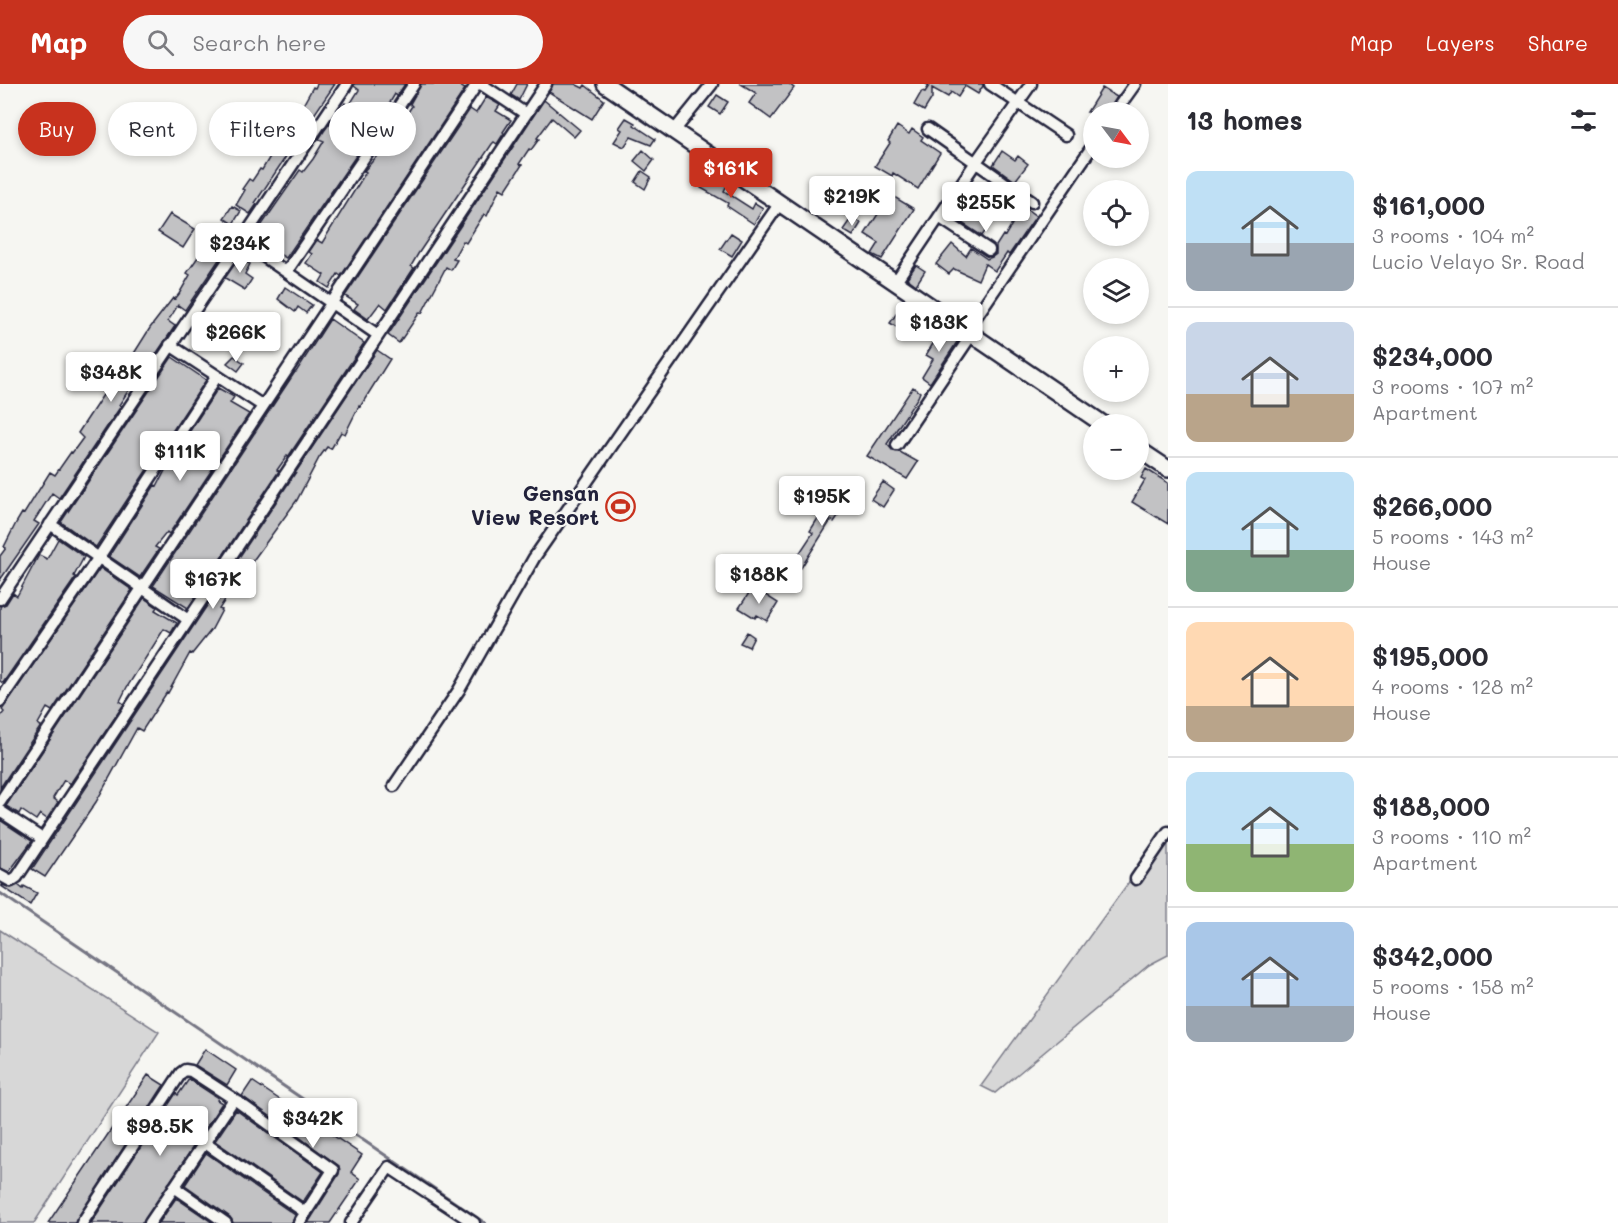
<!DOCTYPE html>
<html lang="en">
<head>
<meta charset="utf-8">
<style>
	:root { --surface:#fff; --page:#f7f7f7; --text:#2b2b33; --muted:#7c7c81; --line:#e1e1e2; --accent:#c8321e }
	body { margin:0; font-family:Mali,sans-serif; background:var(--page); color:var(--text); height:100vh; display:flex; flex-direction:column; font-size:22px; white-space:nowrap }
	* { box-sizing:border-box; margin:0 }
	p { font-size:20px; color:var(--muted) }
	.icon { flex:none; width:33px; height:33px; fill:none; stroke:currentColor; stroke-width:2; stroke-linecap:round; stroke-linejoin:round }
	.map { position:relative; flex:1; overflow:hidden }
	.sheet { display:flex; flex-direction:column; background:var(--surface); width:450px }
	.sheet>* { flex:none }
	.top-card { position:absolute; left:18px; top:18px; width:570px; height:54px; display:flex; gap:12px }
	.needle { width:39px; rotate:122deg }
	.controls { position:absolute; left:1083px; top:18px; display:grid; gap:12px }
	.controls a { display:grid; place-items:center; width:66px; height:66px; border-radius:50%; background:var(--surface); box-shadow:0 3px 9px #0003; font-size:30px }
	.price { position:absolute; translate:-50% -51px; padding:0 14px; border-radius:6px; background:#fff; color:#222; font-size:20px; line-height:39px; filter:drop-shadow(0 2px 3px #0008) }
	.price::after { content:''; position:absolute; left:50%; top:36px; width:18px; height:14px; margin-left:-9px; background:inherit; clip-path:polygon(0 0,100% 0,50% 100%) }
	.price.active { background:var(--accent); color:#fff }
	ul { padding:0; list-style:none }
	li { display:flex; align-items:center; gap:18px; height:150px; padding:0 18px }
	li+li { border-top:2px solid var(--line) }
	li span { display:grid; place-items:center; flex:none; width:168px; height:120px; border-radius:12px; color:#555 }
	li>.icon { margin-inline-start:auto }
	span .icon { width:72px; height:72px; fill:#fffc; stroke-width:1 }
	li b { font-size:26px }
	h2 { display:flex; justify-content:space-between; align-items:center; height:72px; padding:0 18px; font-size:26px }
	.tag { padding:0 21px; border-radius:27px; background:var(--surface); box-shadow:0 3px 9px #0003; font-size:21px; line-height:54px }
	.tag.active { background:var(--accent); color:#fff }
	header { display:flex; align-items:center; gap:36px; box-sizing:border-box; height:84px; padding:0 30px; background:var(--accent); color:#fff }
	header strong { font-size:28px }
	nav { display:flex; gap:33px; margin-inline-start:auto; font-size:21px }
	.search { width:420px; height:54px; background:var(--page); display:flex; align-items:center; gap:15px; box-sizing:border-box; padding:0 21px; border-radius:33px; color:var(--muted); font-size:22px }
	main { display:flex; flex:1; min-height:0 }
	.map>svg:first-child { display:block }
	.green { fill:#d7d7d7; stroke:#7c7c89; stroke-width:1.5 }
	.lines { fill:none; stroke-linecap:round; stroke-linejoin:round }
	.stream { stroke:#757583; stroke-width:3 }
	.building { fill:#c2c2c4; stroke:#22223b; stroke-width:1.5 }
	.minor-casing { stroke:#22223b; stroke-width:15 }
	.secondary-casing { stroke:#22223b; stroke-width:20 }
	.minor { stroke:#f6f6f2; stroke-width:10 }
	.secondary { stroke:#f6f6f2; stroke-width:15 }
	.labels { text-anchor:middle; stroke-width:4.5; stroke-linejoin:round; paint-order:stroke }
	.poi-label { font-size:21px; font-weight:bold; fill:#22223b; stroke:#f6f6f2; text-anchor:end }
</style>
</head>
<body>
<header>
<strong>Map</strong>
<div class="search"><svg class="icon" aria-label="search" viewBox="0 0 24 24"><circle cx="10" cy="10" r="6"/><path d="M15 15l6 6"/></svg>Search here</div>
<nav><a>Map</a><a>Layers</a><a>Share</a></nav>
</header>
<main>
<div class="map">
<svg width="1168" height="1139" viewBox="0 0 1168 1139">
	<rect width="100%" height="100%" fill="#f6f6f2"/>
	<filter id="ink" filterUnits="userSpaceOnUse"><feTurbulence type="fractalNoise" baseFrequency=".0167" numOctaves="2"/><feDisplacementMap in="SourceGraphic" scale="12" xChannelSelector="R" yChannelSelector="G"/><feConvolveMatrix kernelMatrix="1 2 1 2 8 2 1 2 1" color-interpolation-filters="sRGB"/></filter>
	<g filter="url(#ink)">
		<!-- green -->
		<path class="green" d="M1168,744V871L1149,881L995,1009L981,1002Z
			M0,846L159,948L34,1139H0Z"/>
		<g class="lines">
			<!-- stream -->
			<path class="stream" d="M620,0L674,37
				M685,45L897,190
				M903,194L989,253
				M1106,333L1117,340
				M1138,356L1168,376
				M0,809L485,1139"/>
		</g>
		<!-- building -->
		<path class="building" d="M317,0H335L309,38L312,39L295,64L293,62L255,119L257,120L250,130L236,121L245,106L242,105L249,95L252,97L260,85L262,86L296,29L298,30L313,3L315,4Z
			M354,0H405L397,12L395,10L373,47L286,174L252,155L300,86L303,88L313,75L324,57L319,55L324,47L345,19L349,22L359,6L354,2Z
			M421,0H457L465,5L341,192L338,190L329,204L320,198L324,191L306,179L312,170L309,168L317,156L322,159L366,88L364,87L383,65L412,22L410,20Z
			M517,0H527L519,16L511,11Z
			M553,0H575L583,4L585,1L604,16L592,35L549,8Z
			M741,0H789L794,4L771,35L749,19L756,9Z
			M926,0H983V2L978,10L965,2L958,13L951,8L948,13L932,4V14L924,27L914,21L922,7L925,8L929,2Z
			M1102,4L1117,13L1108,28H1087Z
			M717,11L728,18L720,30L709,23Z
			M486,13L500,21L496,27L511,36L503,48L504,49L497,60L494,58L492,60L418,170L411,182L414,184L387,225L380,219L368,235L354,225L358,220L345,212L470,25L476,29Z
			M544,16L580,46L574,53L552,34L537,54L539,55L531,66L529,65L519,80L522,81L505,107L500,104L487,132L484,130L466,159L463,157L453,175L457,176L451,186L446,183L422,229L420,228L399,259L388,251Z
			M626,34L635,39L634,41L655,55L651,61L631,53L624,63L614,58L622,46L619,44Z
			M897,42L909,50L912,45L923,53L921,56L940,69L918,105L893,89L892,92L875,82L890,59L888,57Z
			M643,66L654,76L646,87L634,77Z
			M1002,67L1015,76L1018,72L1028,80L1015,97L993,81Z
			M642,87L651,93L645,105L635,98Z
			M709,89L728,99L724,107L752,125L755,119L763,124L754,140L727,122L728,119L701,104Z
			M995,102L1036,132L1009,171L1007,169L995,187L985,180L978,196L954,185L949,190L936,180L952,160L966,172L971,164L987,175L992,173L996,170V162L1003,151L1005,152L1015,135L1000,125L982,152L951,132L961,114L982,127Z
			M871,108L887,118L891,111L914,125L882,175L872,170L879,159L865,150L880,127L865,117Z
			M232,122L241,127L233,140L224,134Z
			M170,130L195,145L183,164L158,148Z
			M852,133L861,139L853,152L843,146Z
			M731,149L742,156L732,172L720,165Z
			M211,154L227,164L185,226L178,221L168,237L175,242L140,294L138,292L119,321L121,322L59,414L52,409L34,437L39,440L0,496V472L6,464L4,463L16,439L22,429L24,430L50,388L55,391L71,368L72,369L83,354L78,349L120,285L123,287L150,244L173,214L175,215L179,210L190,191L187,189Z
			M239,174L250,180L245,190L252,195L245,206L225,194Z
			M916,181L925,187L916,201L907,194Z
			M285,203L312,221L306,229L298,223L295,228L278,215Z
			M903,220L916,229L903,247L890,239Z
			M330,235L364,259L288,373L287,372L277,386L279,387L188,524L153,502L295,288H296Z
			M942,245L959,255L930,299L922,293L933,275L926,271Z
			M377,266L390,275L360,323L359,322L345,350L341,348L331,365L327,363L319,374L297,416L249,482L233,510L230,508L219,525L222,526L212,545L192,570L190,569L168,609L167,608L142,647L137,644L96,718L45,793L32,785Z
			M234,272L244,279L238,287L227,279Z
			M172,273L206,296L96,463L61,438Z
			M913,303L920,308L918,313L887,360L893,367L900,368L918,378L907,395L867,372Z
			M218,304L234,313L230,319L249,330L169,450L167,448L155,463L159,465L140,493L109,472L155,401L157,402L169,379Z
			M1146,385L1168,399V440L1132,418L1145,396L1141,394Z
			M883,398L894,406L883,423L871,415Z
			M844,406L852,411L843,425L834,438L831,436L801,484L793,479L813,449L810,447L820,431L828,434L825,431Z
			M58,455L84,473L74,492L76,493L3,599L0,597V522L6,520L13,509L17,512L39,471L47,475Z
			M100,484L132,506L52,627L47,624L38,640L41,642L0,704V633L4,628L2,626Z
			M753,503L778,519L767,537L757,531L755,534L739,524Z
			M144,514L157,523L155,526L177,539L171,549L164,545L127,603L120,617L124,620L70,700L64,696L53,714L58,718L47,735L40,730L36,736L21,726L19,730L6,722Z
			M747,548L754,553L749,563L740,559Z
			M0,736L32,757L9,788L0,784Z
			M2,801L11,804L18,801L23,805L24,802L37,809L30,821L1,802Z
			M205,965L236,986L227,1001L195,981Z
			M148,991L164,1001L75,1139H48Z
			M189,995L218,1014L217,1016L222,1019L143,1139H91L176,1009L178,1011Z
			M252,997L362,1071L351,1088L360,1095L330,1139H308L339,1090V1082L242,1012Z
			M236,1026L323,1088L303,1118L215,1057Z
			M206,1069L295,1131L292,1139H233L230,1133L185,1101Z
			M176,1114L213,1139H159Z"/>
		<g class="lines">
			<defs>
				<path id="minor" d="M481,0L526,30
					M990,0L1066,51
					M1115,28L1135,0
					M928,45L1032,118
					M674,47L712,0
					M939,133L989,166
					M240,156L378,251
					M287,187L414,0
					M896,197L976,78L1031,0
					M967,246L1094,60
					M170,261L263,322
					M897,361L972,250
					M50,440L187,535
					M0,515L347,0
					M0,617L99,473L217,292
					M394,702L459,606L534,474L780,119
					M0,718L477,0
					M0,727L41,754
					M0,791L11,797L17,793L546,0
					M1136,795L1168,748
					M205,1059L306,1129
					M174,1103L226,1139
					M82,1139L181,989L185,986L191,987L234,1015L333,1086L299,1139
					M150,1139L234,1015
					M351,1139L389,1083L474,1139"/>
				<path id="secondary" d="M605,0L1103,340
					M1138,365L1168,385"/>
			</defs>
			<!-- minor casing -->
			<use href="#minor" class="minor-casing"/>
			<!-- secondary casing -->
			<use href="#secondary" class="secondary-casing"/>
			<!-- minor -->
			<use href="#minor" class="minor"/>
			<!-- secondary -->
			<use href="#secondary" class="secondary"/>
		</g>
	</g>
	<!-- icons -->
	<defs>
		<symbol id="stadium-ring" viewBox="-11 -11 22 22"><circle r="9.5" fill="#f6f6f2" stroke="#c8321e" stroke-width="1.5"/><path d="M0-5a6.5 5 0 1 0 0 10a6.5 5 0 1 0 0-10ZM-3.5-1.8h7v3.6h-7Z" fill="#c8321e"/></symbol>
	</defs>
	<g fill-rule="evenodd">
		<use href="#stadium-ring" x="604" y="406" width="33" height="33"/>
	</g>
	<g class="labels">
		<!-- poi labels -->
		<g class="poi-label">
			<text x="599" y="417">Gensan<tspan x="599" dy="24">View Resort</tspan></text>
		</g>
	</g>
</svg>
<div class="controls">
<a><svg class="needle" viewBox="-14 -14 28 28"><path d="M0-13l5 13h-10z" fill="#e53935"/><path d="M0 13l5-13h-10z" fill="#7c7c81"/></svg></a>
<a><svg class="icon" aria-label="locate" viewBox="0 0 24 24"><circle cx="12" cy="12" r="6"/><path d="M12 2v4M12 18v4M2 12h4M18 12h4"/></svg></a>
<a><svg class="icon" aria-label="layers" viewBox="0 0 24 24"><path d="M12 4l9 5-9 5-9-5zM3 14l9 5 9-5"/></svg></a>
<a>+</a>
<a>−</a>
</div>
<b class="price active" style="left:731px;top:115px">$161K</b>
<b class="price" style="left:852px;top:143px">$219K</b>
<b class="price" style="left:986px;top:149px">$255K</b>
<b class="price" style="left:240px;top:190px">$234K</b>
<b class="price" style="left:939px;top:269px">$183K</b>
<b class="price" style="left:236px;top:279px">$266K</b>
<b class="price" style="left:111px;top:319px">$348K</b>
<b class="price" style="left:180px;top:398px">$111K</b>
<b class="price" style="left:822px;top:443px">$195K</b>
<b class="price" style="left:759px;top:521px">$188K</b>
<b class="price" style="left:213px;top:526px">$167K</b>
<b class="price" style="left:313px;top:1065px">$342K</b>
<b class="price" style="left:160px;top:1073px">$98.5K</b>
<div class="top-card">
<a class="tag active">Buy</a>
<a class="tag">Rent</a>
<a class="tag">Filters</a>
<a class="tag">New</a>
</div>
</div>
<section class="sheet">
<h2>13 homes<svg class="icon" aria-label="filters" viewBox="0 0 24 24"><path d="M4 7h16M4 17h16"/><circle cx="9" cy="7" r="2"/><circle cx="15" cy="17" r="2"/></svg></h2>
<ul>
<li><span style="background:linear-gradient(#bfe0f5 60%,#9aa5b1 0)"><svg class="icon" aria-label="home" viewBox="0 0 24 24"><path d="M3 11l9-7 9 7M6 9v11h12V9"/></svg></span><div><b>$161,000</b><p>3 rooms · 104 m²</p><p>Lucio Velayo Sr. Road</p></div></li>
<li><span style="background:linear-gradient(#c9d6e8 60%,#b9a48a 0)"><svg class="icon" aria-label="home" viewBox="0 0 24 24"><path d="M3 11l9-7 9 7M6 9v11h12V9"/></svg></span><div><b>$234,000</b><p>3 rooms · 107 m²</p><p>Apartment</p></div></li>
<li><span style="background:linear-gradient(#bfe0f5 65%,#7fa58c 0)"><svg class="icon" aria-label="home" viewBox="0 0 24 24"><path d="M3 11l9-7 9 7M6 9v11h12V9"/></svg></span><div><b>$266,000</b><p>5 rooms · 143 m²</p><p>House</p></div></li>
<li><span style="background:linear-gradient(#ffd9b3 70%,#b9a48a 0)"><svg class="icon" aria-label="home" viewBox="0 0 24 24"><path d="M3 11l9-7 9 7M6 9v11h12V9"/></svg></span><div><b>$195,000</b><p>4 rooms · 128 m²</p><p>House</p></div></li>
<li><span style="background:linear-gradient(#bfe0f5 60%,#8fb573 0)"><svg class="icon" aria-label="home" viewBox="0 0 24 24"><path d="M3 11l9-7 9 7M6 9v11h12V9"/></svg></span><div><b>$188,000</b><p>3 rooms · 110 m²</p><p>Apartment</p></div></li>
<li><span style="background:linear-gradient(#a9c7e8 70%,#9aa5b1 0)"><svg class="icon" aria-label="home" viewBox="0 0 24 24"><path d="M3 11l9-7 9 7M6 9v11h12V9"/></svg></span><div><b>$342,000</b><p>5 rooms · 158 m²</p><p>House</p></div></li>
</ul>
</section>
</main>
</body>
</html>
